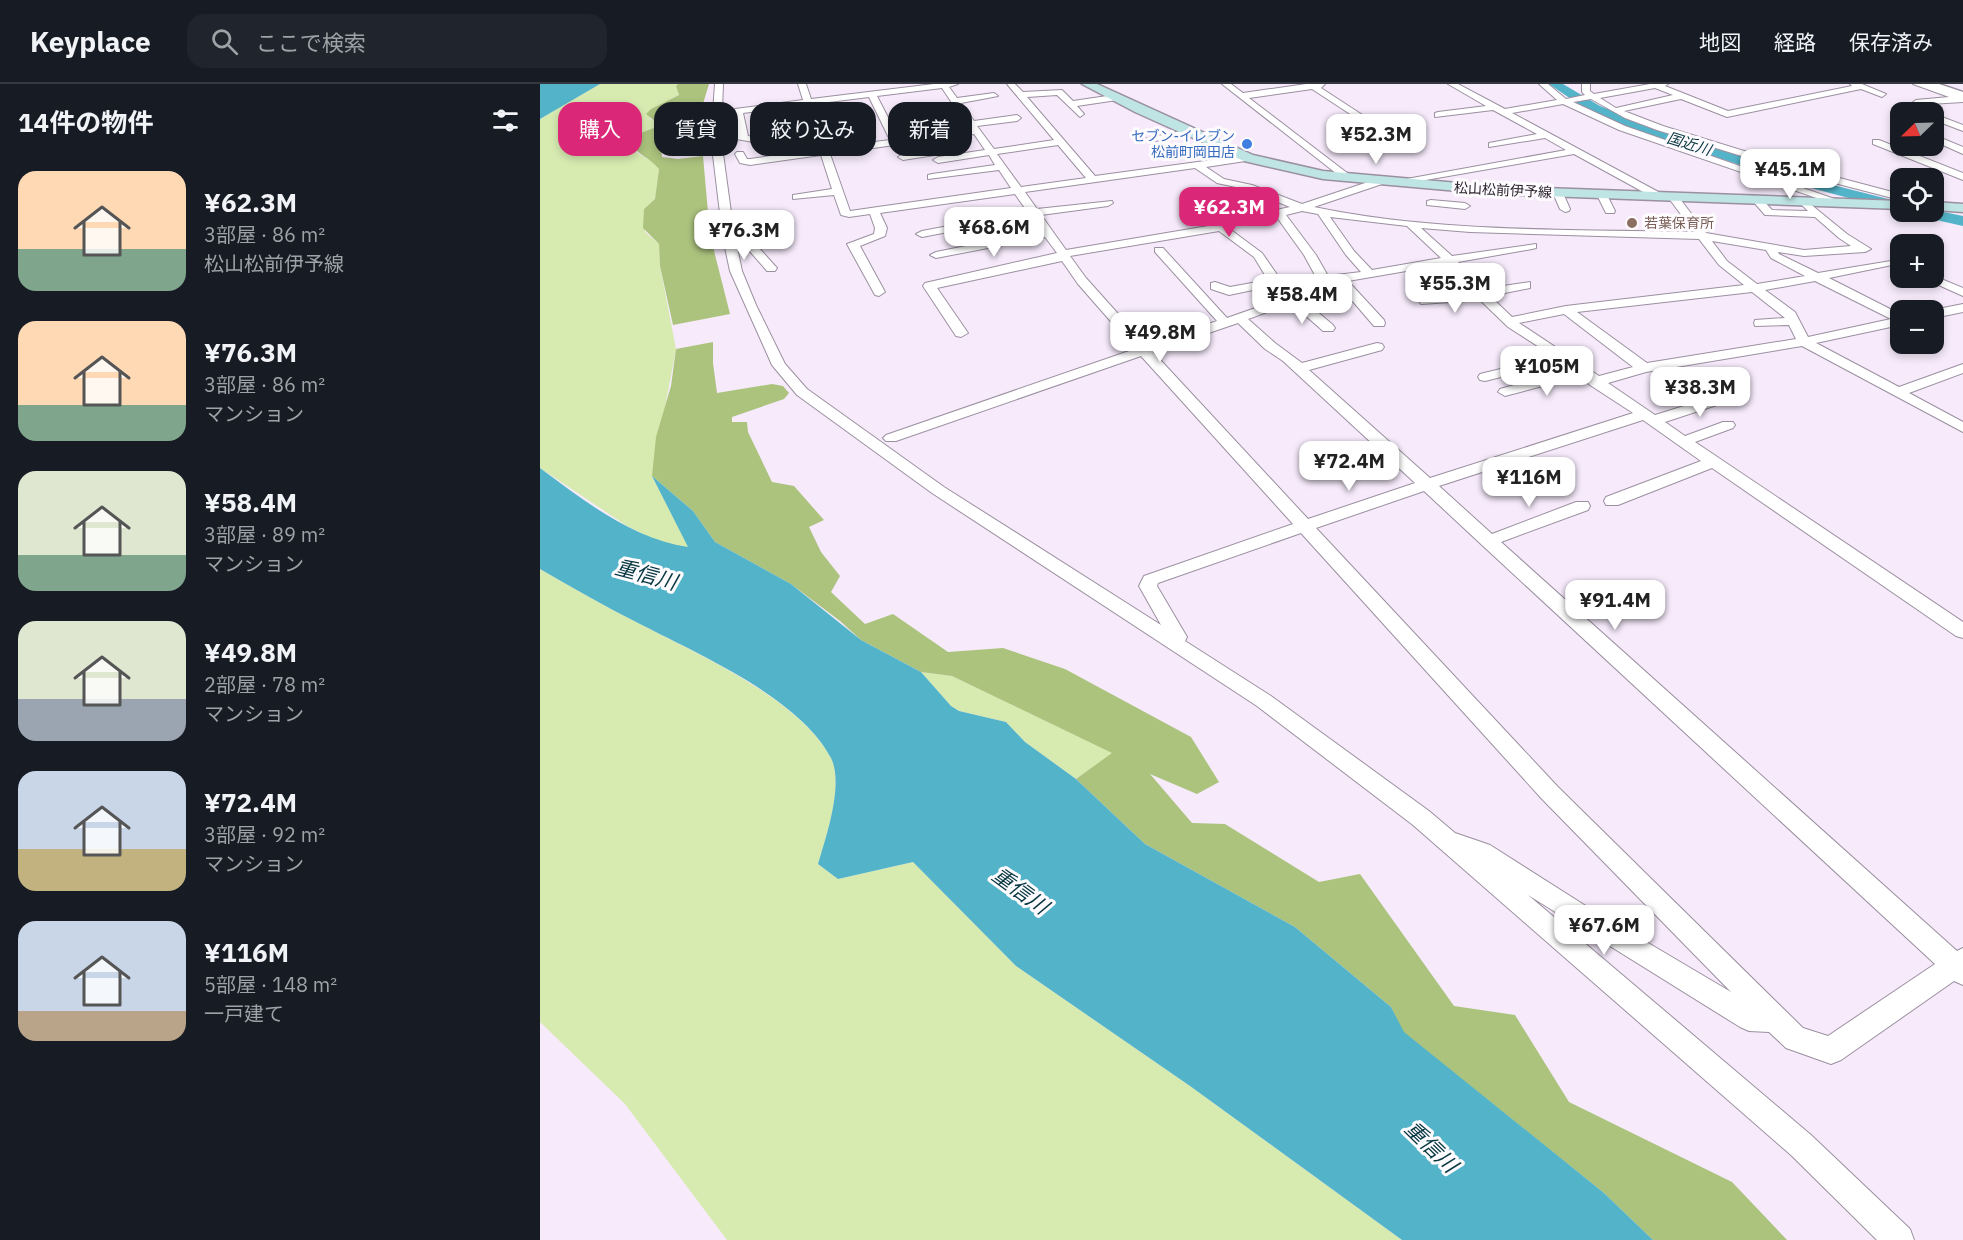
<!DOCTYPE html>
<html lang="ja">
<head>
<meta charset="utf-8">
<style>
	:root { --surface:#171b24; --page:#20242c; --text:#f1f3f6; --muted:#9ea1a6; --line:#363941; --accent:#db2777 }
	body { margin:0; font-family:"IBM Plex Sans","Noto Sans JP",sans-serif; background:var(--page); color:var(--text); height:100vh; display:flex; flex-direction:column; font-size:22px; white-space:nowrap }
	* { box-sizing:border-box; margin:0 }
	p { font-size:20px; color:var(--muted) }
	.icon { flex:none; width:33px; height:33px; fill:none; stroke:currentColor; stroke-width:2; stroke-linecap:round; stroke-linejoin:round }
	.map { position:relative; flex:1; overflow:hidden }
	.details { display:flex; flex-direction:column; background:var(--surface); width:540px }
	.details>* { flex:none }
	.banner { position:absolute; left:18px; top:18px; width:570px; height:54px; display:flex; gap:12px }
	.needle { width:39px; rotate:247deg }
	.tools { position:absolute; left:1350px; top:18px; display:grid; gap:12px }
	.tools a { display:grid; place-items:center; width:54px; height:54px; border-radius:12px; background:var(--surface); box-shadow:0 3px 9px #0003; font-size:30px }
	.price { position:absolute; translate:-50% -51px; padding:0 14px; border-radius:12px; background:#fff; color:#222; font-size:20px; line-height:39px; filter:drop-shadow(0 2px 3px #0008) }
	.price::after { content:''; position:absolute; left:50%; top:36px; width:18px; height:14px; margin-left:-9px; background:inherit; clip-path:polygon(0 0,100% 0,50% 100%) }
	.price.active { background:var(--accent); color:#fff }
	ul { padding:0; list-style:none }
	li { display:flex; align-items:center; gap:18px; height:150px; padding:0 18px }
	li span { display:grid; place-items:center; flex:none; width:168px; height:120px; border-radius:18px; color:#555 }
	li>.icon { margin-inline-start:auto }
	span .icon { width:72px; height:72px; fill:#fffc; stroke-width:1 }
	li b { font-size:26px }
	h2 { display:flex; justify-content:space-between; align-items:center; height:72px; padding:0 18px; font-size:26px }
	.chip { padding:0 21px; border-radius:18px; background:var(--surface); box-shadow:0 3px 9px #0003; font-size:21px; line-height:54px }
	.chip.active { background:var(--accent); color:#fff }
	header { display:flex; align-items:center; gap:36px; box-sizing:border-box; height:84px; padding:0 30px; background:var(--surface); border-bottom:2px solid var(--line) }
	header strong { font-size:28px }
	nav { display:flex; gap:33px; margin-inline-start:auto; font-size:21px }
	.search { width:420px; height:54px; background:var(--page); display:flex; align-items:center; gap:15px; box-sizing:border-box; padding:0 21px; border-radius:18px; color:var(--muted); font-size:22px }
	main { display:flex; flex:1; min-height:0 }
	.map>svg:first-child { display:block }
	.green { fill:#d7ebb1 }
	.forest { fill:#acc37e }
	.water { fill:#53b4c9 }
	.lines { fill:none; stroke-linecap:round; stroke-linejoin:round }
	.river { fill:#53b4c9; fill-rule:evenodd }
	.minor-casing { stroke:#9b90a0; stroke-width:2 }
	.tertiary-casing { stroke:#9b90a0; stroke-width:3 }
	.secondary-casing { stroke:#9b90a0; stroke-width:3 }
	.minor { fill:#fff; fill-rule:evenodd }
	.tertiary { fill:#fff; fill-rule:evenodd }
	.secondary { fill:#bfe4e4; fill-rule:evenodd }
	.shop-dot { fill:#3f7fe0; stroke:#fefbff; stroke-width:2 }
	.education-dot { fill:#8d6e63; stroke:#fefbff; stroke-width:2 }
	.labels { text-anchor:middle; stroke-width:6; stroke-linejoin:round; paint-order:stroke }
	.far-shop-label { font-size:14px; fill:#366cbe; stroke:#fefbff; text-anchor:end }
	.far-street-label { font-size:14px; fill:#201c22; stroke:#fefbff }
	.far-education-label { font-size:14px; fill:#785e54; stroke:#fefbff; text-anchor:start }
	.far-water-label { font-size:15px; font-style:italic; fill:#073740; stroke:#fefbff }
	.near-water-label { font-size:21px; font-style:italic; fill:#073740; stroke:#fefbff }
</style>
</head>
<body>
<header>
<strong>Keyplace</strong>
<div class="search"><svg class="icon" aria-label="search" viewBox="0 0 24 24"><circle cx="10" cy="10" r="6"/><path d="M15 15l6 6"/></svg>ここで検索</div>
<nav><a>地図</a><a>経路</a><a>保存済み</a></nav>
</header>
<main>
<section class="details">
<h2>14件の物件<svg class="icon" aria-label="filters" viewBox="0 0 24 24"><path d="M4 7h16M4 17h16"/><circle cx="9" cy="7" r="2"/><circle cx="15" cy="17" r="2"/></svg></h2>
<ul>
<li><span style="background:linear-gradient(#ffd9b3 65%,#7fa58c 0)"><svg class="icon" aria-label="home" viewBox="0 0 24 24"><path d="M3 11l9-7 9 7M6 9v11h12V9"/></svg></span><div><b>¥62.3M</b><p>3部屋 · 86 m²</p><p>松山松前伊予線</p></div></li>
<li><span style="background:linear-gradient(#ffd9b3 70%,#7fa58c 0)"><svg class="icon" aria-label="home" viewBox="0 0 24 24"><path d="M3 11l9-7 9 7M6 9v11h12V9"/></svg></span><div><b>¥76.3M</b><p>3部屋 · 86 m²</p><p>マンション</p></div></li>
<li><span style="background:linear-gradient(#dfe7d0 70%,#7fa58c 0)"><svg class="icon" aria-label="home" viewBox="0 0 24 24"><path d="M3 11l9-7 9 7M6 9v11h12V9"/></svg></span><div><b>¥58.4M</b><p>3部屋 · 89 m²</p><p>マンション</p></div></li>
<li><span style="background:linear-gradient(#dfe7d0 65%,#9aa5b1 0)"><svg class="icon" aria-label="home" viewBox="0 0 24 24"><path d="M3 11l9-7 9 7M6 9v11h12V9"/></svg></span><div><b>¥49.8M</b><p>2部屋 · 78 m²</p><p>マンション</p></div></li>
<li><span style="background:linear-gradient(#c9d6e8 65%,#c2b280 0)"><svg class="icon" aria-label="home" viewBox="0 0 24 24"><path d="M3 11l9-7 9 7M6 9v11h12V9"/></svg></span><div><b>¥72.4M</b><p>3部屋 · 92 m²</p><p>マンション</p></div></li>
<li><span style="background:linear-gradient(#c9d6e8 75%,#b9a48a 0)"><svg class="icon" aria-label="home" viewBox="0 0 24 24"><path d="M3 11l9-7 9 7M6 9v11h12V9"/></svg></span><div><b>¥116M</b><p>5部屋 · 148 m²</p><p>一戸建て</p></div></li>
</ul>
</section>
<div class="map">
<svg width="1423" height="1156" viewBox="0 0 1423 1156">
	<rect width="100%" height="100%" fill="#f6eafb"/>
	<!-- green -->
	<path class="green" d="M60,0H138L136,2L139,11L111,25L109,34L117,39L116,43L93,52L97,69L113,78L119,85L115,115L104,125L105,148L119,160L120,182L136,265L112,392L149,464L121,459L87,442L0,384V35Z
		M0,485C33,504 66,523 100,540C157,570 260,615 291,674C304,700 286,754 278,780L298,795L373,778L476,882L650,1002L862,1156H187L85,1020L0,938Z
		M381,588L412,592L573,669L536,695L485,658L466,638L419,627L411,622Z"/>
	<!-- forest -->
	<path class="forest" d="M138,0H169L162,23L170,25L168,34L159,41L119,46L122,73L138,75L163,72L170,151L190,230L133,241L120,182L119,160L103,144L104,125L115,115L119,85C110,74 97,70 88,58L93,52L116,43L117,39L106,30L111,25L139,11L136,2Z
		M173,258V279L177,309L232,300L243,302L249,309L244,315L192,333V338H207L208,348L232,398L254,402L284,436L269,443L281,468L300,492L291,508L325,540L353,530L408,568L463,564L525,585L651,653L679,698L657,710L610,690L652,739L685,740L779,798L820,790L914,922L975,931L1029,1018L1192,1098L1247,1156H1113L1064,1109L863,948L851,923L755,843L605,760L536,695L572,669L412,592L381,588L321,556L300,537L251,500L175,458L153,427L112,392L116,353L131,302L136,265Z"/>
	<!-- water -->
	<path class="water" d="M0,0H60L0,35Z
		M0,384C44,417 93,455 148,463L112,392L153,427L175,458L251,500L321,556L381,588L411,622L419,627L466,638L485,658L536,695L605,760L755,843L851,923L864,948L1064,1109L1113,1156H862L650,1002L476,882L373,778L298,795L278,780C286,753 304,700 291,674C260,614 158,570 100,540C66,523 33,504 0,485Z"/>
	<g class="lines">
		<!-- river -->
		<path class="river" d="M1009,0H1023L1060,22L1123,47L1285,99L1360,118L1361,128L1275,105L1113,53L1050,28Z
			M1394,126L1423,132V142L1374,131L1372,128Z"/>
		<defs>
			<path id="minor" d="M175,0H183L181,55L193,143L201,144L237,184L235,187H227L194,149L202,187L216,221L245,280L267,305L404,403L621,541L599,502L604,492L753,440L601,272L356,357H346L343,354L346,351L595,265L538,200L522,177L397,204L428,249L421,253L416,252L383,202L385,199L517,169L505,153L396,174L390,171L396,168L501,147L491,132L382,153L376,150L382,147L487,127L475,110L340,129L347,144L345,152L320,162L345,208L339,212L335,211L307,160L334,150L335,144L330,130L309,133L301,131L294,111L253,115V111L292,105L281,71L210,81L200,79L195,70L197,68H203L207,75H210L237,71L238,62L196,55L190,47L198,45L195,25L263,16L258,0H266L271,15L394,0H418L409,3L417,14L454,9L458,12L421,19L434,37L477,31L481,34L477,37L437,42L454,65L514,56L467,0H475L483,8L522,6L533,17L574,11L577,12V16L537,22L544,30L540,33L517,11L487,13L555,92L709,71L712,72V76L666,83L684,95L712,101L762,120L837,95H845V99L774,123C898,149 1028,145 1154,148L1128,113L1133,110L1137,111L1166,149L1264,166L1311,162L1299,154L1275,133L1225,131L1211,115L1220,113L1232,126L1268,127L1258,117L1263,114L1307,150L1331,165L1325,168L1264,172L1238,168L1239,170L1278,189L1357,176V180L1289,194L1360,230V241L1276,259L1359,303L1423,280V289L1369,309L1423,338V348L1262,262L1106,288L1068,299L1115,331L1176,312H1186L1188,315L1186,318L1125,338L1145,352L1183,338H1193L1195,341L1193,344L1155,358L1423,538V554L1416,552L1172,384L1078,421H1066L1064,417L1066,413L1161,377L1103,336L899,402L952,450L1036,418H1048L1050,422L1048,426L961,458L1417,867L1423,864V901L1414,897L1301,976L1291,980L1246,964L1229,948L1209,947L1200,943L988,811L1271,1051L1370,1145L1374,1156H1337L1251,1071L873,741L717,622L392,409L257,311L232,281L190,187L183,154L171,55ZM402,4L416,25L386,28L383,29V33L420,30L430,45L359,55L337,12ZM329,13L350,56L288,64L273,20ZM265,21L279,66L246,70V58L208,52L203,29ZM434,50L445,66L398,73L393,76L398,79L449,71L455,81L392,90L388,91V95L459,86L471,104L310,127L290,70ZM518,61L546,94L481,103L457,70ZM655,84L677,99L705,105L750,123L683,137L674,141L526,166L501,131L568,122L573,119L572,117L497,125L485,108ZM762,127L778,130L806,171L821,188L788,192L776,171L746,131ZM736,132L764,171L776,193L740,195L722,169L687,143ZM790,133L867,142L901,174L832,186L814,167ZM881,144L930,148L1159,155L1179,181L1204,201L1026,222L972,233L950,212L990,204V198L944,205L918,178L992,165L996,164V160L912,172ZM679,147L714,173L728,196L690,203L675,198L671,199V205L689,211L732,202L741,215L687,234L623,164H615V168L677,237L606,261L546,194L530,172ZM1172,157L1226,166L1231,174L1265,192L1217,200L1187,177ZM907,180L933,209L885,213L879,217L881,220L940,216L968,243L1013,272L940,290L938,293L940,296L945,297L1021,278L1031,285L960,305L958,308L965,312L1040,292L1050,301L1093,329L890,394L769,286L842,266L844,263L842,260L837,259L762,279L735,259L708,235C753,219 747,215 783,247H793L795,244L793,241L767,219L753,214L745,203L797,199L834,242H844L845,239L844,236L808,197ZM1275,197L1351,235L1268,253L1255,228L1225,206ZM1212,208L1245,234L1215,236L1214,239L1215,242L1249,241L1256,255L1107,279L1037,228ZM1024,230L1093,283L1059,292L979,239ZM698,239L725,265L743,277L875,399L768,435L613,268ZM884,407L942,461L1395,880L1288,952L1263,944L1018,703L776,444ZM761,449L1002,715L1191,908L1049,824L950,761L915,749L889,727L731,612L645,557L647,553L617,502L618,499Z
				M682,0H691L703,9L766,0H785L781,4L873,64L865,66L772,5L709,14L815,95L806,97Z
				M908,0H918L965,25L1017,16L999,0H1008L1026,15L1045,11L1042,8V0H1050V7L1054,10L1110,0H1128L1125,2L1188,27L1312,2L1310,0H1322L1346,10L1342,13L1321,5L1187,33L1141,15L1084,27L1123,42L1243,79L1360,110V116L1260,90L1117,46L1085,34L1051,15L1033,18L1085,42L1306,119L1301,122L1297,121L1079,46L1023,20L972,29L1124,111V115H1116L1034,70L857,101L856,99L861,96L1026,66L1005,54L949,63V59L997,50L953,26L895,33V29L898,28L946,22ZM1115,4L1133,11L1076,24L1060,14Z
				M1373,0H1385L1423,12V18L1373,21L1372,19L1376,16L1409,13Z
				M1394,30L1423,41V47L1394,36Z
				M650,45L655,48L653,50L609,58L604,55Z
				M1394,51L1423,63V70L1394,57Z
				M1333,56H1339L1423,89V96L1333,60Z
				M411,63L414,64V68L363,76L358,73L363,70Z
				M1018,106L1023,109L1030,125L1029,127L1025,128L1020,125L1013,109Z
				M1062,108L1066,109L1075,127L1074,129H1066L1057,111Z
				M891,116L925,119L930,122L925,125L887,121V117Z
				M1394,192L1423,204V212L1383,194H1394Z
				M1423,220V228L1394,234L1393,226Z"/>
			<path id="tertiary" d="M1384,0H1399L1423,8V14Z"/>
			<path id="secondary" d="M542,0H557L713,71L783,87L952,102L1360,117V125L952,110L783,95L704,77L595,28Z
				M1394,118L1423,120V128L1394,126Z"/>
		</defs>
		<!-- minor casing -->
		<use href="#minor" class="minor-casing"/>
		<!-- tertiary casing -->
		<use href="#tertiary" class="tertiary-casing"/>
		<!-- secondary casing -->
		<use href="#secondary" class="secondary-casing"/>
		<!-- minor -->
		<use href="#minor" class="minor"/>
		<!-- tertiary -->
		<use href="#tertiary" class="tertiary"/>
		<!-- secondary -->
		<use href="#secondary" class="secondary"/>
	</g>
	<!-- markers -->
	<circle class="shop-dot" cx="707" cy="60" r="6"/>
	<circle class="education-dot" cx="1092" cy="139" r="6"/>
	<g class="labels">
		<!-- far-shop labels -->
		<g class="far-shop-label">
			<text x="695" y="57">セブン-イレブン<tspan x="695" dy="16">松前町岡田店</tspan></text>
		</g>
		<!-- far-street labels -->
		<g class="far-street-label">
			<text transform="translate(963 106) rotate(3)" y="5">松山松前伊予線</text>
		</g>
		<!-- far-education labels -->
		<g class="far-education-label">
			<text x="1104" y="144">若葉保育所</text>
		</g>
		<!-- far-water labels -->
		<g class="far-water-label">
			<text transform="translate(1149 60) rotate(17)" y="5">国近川</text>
		</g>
		<!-- near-water labels -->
		<g class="near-water-label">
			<text transform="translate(106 491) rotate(15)" y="7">重信川</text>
			<text transform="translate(480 807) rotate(36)" y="7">重信川</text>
			<text transform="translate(891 1063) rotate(44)" y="7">重信川</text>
		</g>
	</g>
</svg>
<div class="tools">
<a><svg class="needle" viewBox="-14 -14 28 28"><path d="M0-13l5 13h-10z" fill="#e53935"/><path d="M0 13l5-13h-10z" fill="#9ea1a6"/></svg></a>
<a><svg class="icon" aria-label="locate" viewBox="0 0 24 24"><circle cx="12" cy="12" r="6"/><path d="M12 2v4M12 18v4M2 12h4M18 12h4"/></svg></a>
<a>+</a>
<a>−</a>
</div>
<b class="price" style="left:836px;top:81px">¥52.3M</b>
<b class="price" style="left:1250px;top:116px">¥45.1M</b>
<b class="price active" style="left:689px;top:154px">¥62.3M</b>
<b class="price" style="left:454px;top:174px">¥68.6M</b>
<b class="price" style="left:204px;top:177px">¥76.3M</b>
<b class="price" style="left:915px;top:230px">¥55.3M</b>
<b class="price" style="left:762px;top:241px">¥58.4M</b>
<b class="price" style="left:620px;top:279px">¥49.8M</b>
<b class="price" style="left:1007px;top:313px">¥105M</b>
<b class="price" style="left:1160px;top:334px">¥38.3M</b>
<b class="price" style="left:809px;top:408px">¥72.4M</b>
<b class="price" style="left:989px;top:424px">¥116M</b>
<b class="price" style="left:1075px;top:547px">¥91.4M</b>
<b class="price" style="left:1064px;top:872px">¥67.6M</b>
<div class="banner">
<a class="chip active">購入</a>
<a class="chip">賃貸</a>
<a class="chip">絞り込み</a>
<a class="chip">新着</a>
</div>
</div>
</main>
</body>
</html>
